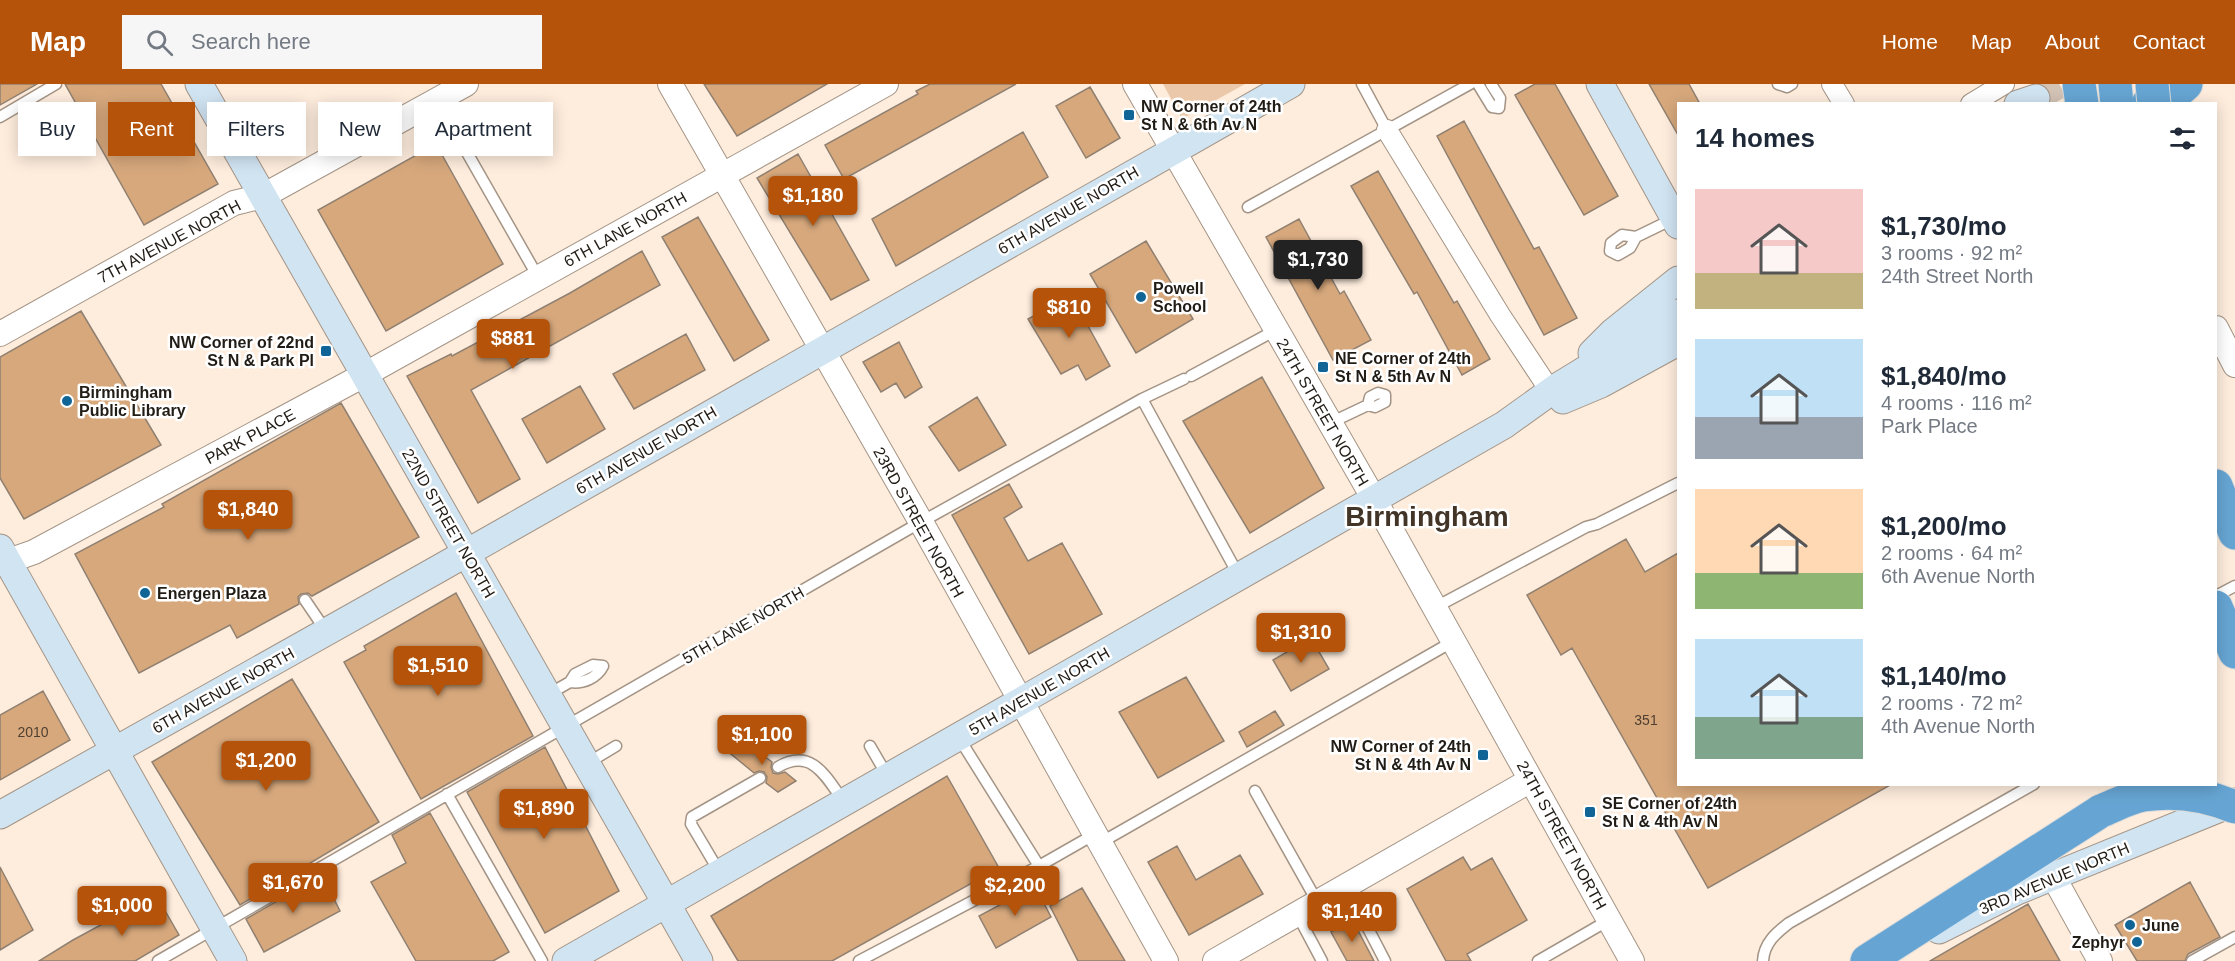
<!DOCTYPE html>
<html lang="en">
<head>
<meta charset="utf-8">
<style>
	:root { --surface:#fff; --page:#f6f6f7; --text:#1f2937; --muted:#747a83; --accent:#b45309 }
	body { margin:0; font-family:Helvetica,sans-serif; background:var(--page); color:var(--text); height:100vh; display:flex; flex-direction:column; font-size:22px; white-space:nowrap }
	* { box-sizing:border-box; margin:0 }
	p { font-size:20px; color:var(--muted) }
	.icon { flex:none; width:33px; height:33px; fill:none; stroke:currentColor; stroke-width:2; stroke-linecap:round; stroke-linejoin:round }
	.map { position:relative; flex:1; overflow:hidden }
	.drawer { position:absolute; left:1677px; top:18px; width:540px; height:684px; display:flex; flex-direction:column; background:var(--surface); border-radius:0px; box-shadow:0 3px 15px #0003 }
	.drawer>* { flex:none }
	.hud { position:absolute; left:18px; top:18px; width:570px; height:54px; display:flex; gap:12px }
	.price { position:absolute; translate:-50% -51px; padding:0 14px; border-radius:6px; background:var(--accent); color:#fff; font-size:20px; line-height:39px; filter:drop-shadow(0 2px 3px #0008) }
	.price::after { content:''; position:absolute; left:50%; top:36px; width:18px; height:14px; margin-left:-9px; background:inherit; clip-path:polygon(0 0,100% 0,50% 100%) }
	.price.active { background:#222; color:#fff }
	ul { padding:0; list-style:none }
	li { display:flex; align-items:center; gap:18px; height:150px; padding:0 18px }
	li span { display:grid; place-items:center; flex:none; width:168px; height:120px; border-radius:0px; color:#555 }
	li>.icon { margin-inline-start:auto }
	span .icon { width:72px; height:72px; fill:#fffc; stroke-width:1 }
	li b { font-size:26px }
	h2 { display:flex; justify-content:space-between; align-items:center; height:72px; padding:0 18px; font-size:26px }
	.pill { padding:0 21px; border-radius:0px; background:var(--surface); box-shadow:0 3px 15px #0003; font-size:21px; line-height:54px }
	.pill.active { background:var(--accent); color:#fff }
	header { display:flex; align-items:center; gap:36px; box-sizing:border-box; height:84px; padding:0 30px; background:var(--accent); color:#fff }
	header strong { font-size:28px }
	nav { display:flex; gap:33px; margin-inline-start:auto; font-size:21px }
	.search { width:420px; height:54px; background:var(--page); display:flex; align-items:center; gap:15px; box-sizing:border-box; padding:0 21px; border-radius:0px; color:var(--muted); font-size:22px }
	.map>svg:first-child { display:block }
	.green { fill:#ebc8a9 }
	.building { fill:#d7a87c; stroke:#908071; stroke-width:1.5 }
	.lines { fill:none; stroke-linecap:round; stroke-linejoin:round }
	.secondary-tunnel { stroke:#d2c3b5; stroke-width:27; stroke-dasharray:27 14; stroke-linecap:butt }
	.service-casing { stroke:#a49485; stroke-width:13 }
	.minor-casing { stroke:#a49485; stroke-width:22 }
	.tertiary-casing { stroke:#a49485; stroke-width:26 }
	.secondary-casing { stroke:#a49485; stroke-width:29 }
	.motorway-casing { stroke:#dcdbda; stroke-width:35 }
	.service { stroke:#fff; stroke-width:10 }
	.minor { stroke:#fff; stroke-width:20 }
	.tertiary { stroke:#fff; stroke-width:24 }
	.secondary { stroke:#d1e4f2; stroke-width:27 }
	.motorway { stroke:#66a5d3; stroke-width:33 }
	.motorway-bridge-casing { stroke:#dcdbda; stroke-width:35; stroke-linecap:butt }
	.motorway-bridge { stroke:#66a5d3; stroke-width:33 }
	.poi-dot { fill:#106596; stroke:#fff; stroke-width:2 }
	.labels { text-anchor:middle; stroke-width:5; stroke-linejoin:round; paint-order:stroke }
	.number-label { font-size:14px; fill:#4f3f30 }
	.poi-label { font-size:16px; font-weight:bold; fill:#221c16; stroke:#fff; text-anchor:start }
	.street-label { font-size:16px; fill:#221c16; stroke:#fff }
	.town-label { font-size:28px; font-weight:bold; fill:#423427; stroke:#fff }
</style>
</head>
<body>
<header>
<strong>Map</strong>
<div class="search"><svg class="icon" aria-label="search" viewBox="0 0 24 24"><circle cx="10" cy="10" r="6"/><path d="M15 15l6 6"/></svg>Search here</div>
<nav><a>Home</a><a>Map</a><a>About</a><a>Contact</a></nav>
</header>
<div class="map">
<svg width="2235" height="877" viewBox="0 0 2235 877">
	<rect width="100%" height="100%" fill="#feeddd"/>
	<!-- green -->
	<path class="green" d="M1163,0H1245L1182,35Z"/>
	<!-- building -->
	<path class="building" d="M0,0H37L0,21Z
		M65,0H161L218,100L144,141Z
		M704,0H827L737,52Z
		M930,0H1016L844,95L825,61L918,10L916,7Z
		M1535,0H1555L1618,112L1584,131L1515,11Z
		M1649,0H1689L1700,20H1678V51Z
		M1090,3L1120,54L1086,74L1056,22Z
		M1464,37L1534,165L1539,163L1577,234L1544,251L1437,52Z
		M1023,48L1048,93L896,182L872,135Z
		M436,60L503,180L386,247L318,126Z
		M798,70L869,196L831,216L757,94Z
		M1378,87L1454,219L1457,217L1490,275L1462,291L1417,208L1414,210L1351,102Z
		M698,133L769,256L734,277L662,153Z
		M1299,135L1340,210L1344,207L1371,256L1333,276L1266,153Z
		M1146,157L1193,235L1136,269L1090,190Z
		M642,167L660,201L471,306L520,395L478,419L407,292L451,270L452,272L570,209Z
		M1071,211L1110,282L1086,296L1078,281L1061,290L1028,235Z
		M81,227L161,361L24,435L0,394V273Z
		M686,250L705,286L634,325L613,290Z
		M899,258L922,303L905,314L896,299L881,308L863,278Z
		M1262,293L1324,404L1250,449L1183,337Z
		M580,302L605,345L547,379L522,335Z
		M977,313L1006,361L959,387L929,343Z
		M341,319L419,453L312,512L308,509L301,510L298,513L299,520L237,554L230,541L139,589L75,470L164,423L162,420Z
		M1009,400L1022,423L1004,434L1028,477L1062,459L1102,530L1029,570L952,431Z
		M1626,455L1645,488L1678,469V700H1892L1708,804L1572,564L1561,571L1527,511Z
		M456,509L533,652L421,715L344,578L366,566L364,562Z
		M1311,554L1329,585L1291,607L1273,576Z
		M1186,593L1224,657L1158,694L1119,628Z
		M292,595L379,738L240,821L152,678Z
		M43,607L70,656L0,696V631Z
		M1275,627L1284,641L1247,663L1239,648Z
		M755,656L763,671L772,678L771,683L773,689L778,690L785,688L796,697L778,708L766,699L767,693L764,688L759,687L754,689L731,670Z
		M545,663L619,807L545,849L467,708Z
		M947,692L999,784L832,877H738L711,832Z
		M430,729L509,868L493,877H416L371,798L406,779L392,751Z
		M1177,762L1196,796L1240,771L1263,810L1189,851L1148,778Z
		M1463,773L1471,786L1492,774L1527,836L1467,870L1471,877H1446L1407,805Z
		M0,783L33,846L0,866Z
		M322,791L340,827L264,868L246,835Z
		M2190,798L2220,853L2188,870L2185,877H2137L2115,841Z
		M1035,802L1051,833L996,864L979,832Z
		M1082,804L1125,877H1078L1050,822Z
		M156,811L179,851L135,877H39L73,856Z
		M2028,820L2060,877H1930Z
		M1352,835L1374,877H1347L1331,848Z"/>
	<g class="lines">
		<!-- secondary-tunnel -->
		<path class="secondary-tunnel" d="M2036,14L2061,0"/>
		<defs>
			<path id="service" d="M1362,0L1387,46
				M1478,0L1492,23L1499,24L1500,14L1491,0
				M1778,0L1787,3L1792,0
				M437,16L538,193
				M0,33L56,0
				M1248,123L1470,0
				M1636,153L1630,164L1618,171L1610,167L1611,159L1622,151L1636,153L1675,134
				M1191,292L1276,246
				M1378,309L1385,311V318L1375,323L1368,321L1370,313Z
				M1142,315L1184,295
				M1330,339L1368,321
				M2216,512L2235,502
				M305,516L326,547
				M1434,524L1586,443L1597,440L1678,399
				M547,611L570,598L575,590L593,581L603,582C597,594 583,600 570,598
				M870,662L888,693
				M586,680L616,662
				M778,683C812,663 826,693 844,718
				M1255,707L1318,819
				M447,710L542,877
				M1100,759L1452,558
				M1039,782L1095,750
				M720,789L691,740L692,733L760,694
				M1346,802L1385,877
				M1297,830L1322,877
				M158,877L921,438L1142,315L1239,492
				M859,877L1039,782L959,654
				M1538,877L1609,836
				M1763,877C1764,859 1776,849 1789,839L2034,700
				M2192,877L2235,853"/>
			<path id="minor" d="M1832,0L1844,20
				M1971,20L2004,0
				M1387,46L1500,231L1551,308"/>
			<path id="tertiary" d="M670,0L921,438L1166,877
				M1135,0L1374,415L1632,877
				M2216,244L2235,281
				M0,250L234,119L263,112L466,0
				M0,480L34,468L364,291L886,0
				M2053,792L2100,877
				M1215,877L1531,696"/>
			<path id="secondary" d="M199,0L699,877
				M1600,0L1678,141
				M2018,20L2036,14
				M1592,269L1613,248L1678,196
				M1563,316L1601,300L1678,258
				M0,464L233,877
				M0,731L440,484L1291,0
				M1939,846L2017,807L2235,718
				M566,877L1504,341L1557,303L1678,229"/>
			<path id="motorway" d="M2115,0L2117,20
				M2148,20L2178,7L2186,0
				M2216,402L2235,449
				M2216,523L2235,568
				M1867,877L2101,727"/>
		</defs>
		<!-- service casing -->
		<use href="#service" class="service-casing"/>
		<!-- minor casing -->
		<use href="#minor" class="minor-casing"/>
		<!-- tertiary casing -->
		<use href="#tertiary" class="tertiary-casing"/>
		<!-- secondary casing -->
		<use href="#secondary" class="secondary-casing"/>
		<!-- motorway casing -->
		<use href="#motorway" class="motorway-casing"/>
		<!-- service -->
		<use href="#service" class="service"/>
		<!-- minor -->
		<use href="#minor" class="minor"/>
		<!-- tertiary -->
		<use href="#tertiary" class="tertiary"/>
		<!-- secondary -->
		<use href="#secondary" class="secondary"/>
		<!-- motorway -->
		<use href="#motorway" class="motorway"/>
		<defs>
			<path id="motorway-bridge" d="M2079,0L2082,20
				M2152,0L2154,20
				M2101,727C2114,722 2130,713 2144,711C2176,706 2206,711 2235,723"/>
		</defs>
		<!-- motorway-bridge casing -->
		<use href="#motorway-bridge" class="motorway-bridge-casing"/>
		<!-- motorway-bridge -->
		<use href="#motorway-bridge" class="motorway-bridge"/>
	</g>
	<!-- markers -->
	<g class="poi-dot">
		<rect x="1123" y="25" width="12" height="12" rx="3"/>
		<circle cx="1141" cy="213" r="6"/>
		<rect x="320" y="261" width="12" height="12" rx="3"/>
		<rect x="1317" y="277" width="12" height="12" rx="3"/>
		<circle cx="67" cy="317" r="6"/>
		<circle cx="145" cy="509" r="6"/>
		<rect x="1477" y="665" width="12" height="12" rx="3"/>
		<rect x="1584" y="722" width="12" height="12" rx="3"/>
		<circle cx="2130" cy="841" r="6"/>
		<circle cx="2137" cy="858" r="6"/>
	</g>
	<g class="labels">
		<!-- number labels -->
		<g class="number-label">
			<text x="1646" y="641">351</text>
			<text x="33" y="653">2010</text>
		</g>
		<!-- poi labels -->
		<g class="poi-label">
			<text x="1141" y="28">NW Corner of 24th<tspan x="1141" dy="18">St N &amp; 6th Av N</tspan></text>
			<text x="1153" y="210">Powell<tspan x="1153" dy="18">School</tspan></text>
			<text x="314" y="264" text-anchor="end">NW Corner of 22nd<tspan x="314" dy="18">St N &amp; Park Pl</tspan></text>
			<text x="1335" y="280">NE Corner of 24th<tspan x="1335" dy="18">St N &amp; 5th Av N</tspan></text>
			<text x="79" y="314">Birmingham<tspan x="79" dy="18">Public Library</tspan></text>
			<text x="157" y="515">Energen Plaza</text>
			<text x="1471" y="668" text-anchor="end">NW Corner of 24th<tspan x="1471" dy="18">St N &amp; 4th Av N</tspan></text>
			<text x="1602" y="725">SE Corner of 24th<tspan x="1602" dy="18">St N &amp; 4th Av N</tspan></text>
			<text x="2142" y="847">June</text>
			<text x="2125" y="864" text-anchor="end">Zephyr</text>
		</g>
		<!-- street labels -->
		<g class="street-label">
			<text transform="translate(1068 126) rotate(-30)" y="6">6TH AVENUE NORTH</text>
			<text transform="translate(625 145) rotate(-29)" y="6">6TH LANE NORTH</text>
			<text transform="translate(169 157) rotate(-28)" y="6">7TH AVENUE NORTH</text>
			<text transform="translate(1323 328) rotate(60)" y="6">24TH STREET NORTH</text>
			<text transform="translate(250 352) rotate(-28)" y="6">PARK PLACE</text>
			<text transform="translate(646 366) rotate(-30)" y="6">6TH AVENUE NORTH</text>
			<text transform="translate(919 438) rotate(61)" y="6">23RD STREET NORTH</text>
			<text transform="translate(449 439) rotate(60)" y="6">22ND STREET NORTH</text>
			<text transform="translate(743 541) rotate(-30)" y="6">5TH LANE NORTH</text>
			<text transform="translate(223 606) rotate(-29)" y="6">6TH AVENUE NORTH</text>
			<text transform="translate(1039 607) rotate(-30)" y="6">5TH AVENUE NORTH</text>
			<text transform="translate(1562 751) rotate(61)" y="6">24TH STREET NORTH</text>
			<text transform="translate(2054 794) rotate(-23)" y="6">3RD AVENUE NORTH</text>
		</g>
		<!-- town labels -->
		<g class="town-label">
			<text x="1427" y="442">Birmingham</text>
		</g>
	</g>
</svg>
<b class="price" style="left:813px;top:143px">$1,180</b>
<b class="price active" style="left:1318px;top:207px">$1,730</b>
<b class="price" style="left:1069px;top:255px">$810</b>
<b class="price" style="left:513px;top:286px">$881</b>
<b class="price" style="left:248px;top:457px">$1,840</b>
<b class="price" style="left:1301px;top:580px">$1,310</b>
<b class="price" style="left:438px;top:613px">$1,510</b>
<b class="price" style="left:762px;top:682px">$1,100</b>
<b class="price" style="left:266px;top:708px">$1,200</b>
<b class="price" style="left:544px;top:756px">$1,890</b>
<b class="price" style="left:293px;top:830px">$1,670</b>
<b class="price" style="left:1015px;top:833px">$2,200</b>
<b class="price" style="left:122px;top:853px">$1,000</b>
<b class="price" style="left:1352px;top:859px">$1,140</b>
<div class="hud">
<a class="pill">Buy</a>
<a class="pill active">Rent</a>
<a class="pill">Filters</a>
<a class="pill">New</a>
<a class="pill">Apartment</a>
</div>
<section class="drawer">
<h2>14 homes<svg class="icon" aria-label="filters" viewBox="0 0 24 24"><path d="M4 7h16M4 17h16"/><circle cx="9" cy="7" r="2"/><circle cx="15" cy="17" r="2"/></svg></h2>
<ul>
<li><span style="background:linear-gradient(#f6c9c9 70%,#c2b280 0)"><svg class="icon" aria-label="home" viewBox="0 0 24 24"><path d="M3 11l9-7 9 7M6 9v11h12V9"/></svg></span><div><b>$1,730/mo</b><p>3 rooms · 92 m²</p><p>24th Street North</p></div></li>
<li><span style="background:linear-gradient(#bfe0f5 65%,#9aa5b1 0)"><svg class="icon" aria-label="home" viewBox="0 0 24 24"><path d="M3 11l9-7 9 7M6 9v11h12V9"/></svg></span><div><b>$1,840/mo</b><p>4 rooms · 116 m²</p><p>Park Place</p></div></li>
<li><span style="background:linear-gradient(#ffd9b3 70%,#8fb573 0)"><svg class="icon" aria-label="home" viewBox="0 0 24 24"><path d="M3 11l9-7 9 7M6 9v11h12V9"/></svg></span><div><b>$1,200/mo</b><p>2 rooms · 64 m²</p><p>6th Avenue North</p></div></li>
<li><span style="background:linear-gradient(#bfe0f5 65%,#7fa58c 0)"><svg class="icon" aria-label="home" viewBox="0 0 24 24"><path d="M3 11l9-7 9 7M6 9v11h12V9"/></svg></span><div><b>$1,140/mo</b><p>2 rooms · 72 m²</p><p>4th Avenue North</p></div></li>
</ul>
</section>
</div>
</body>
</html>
